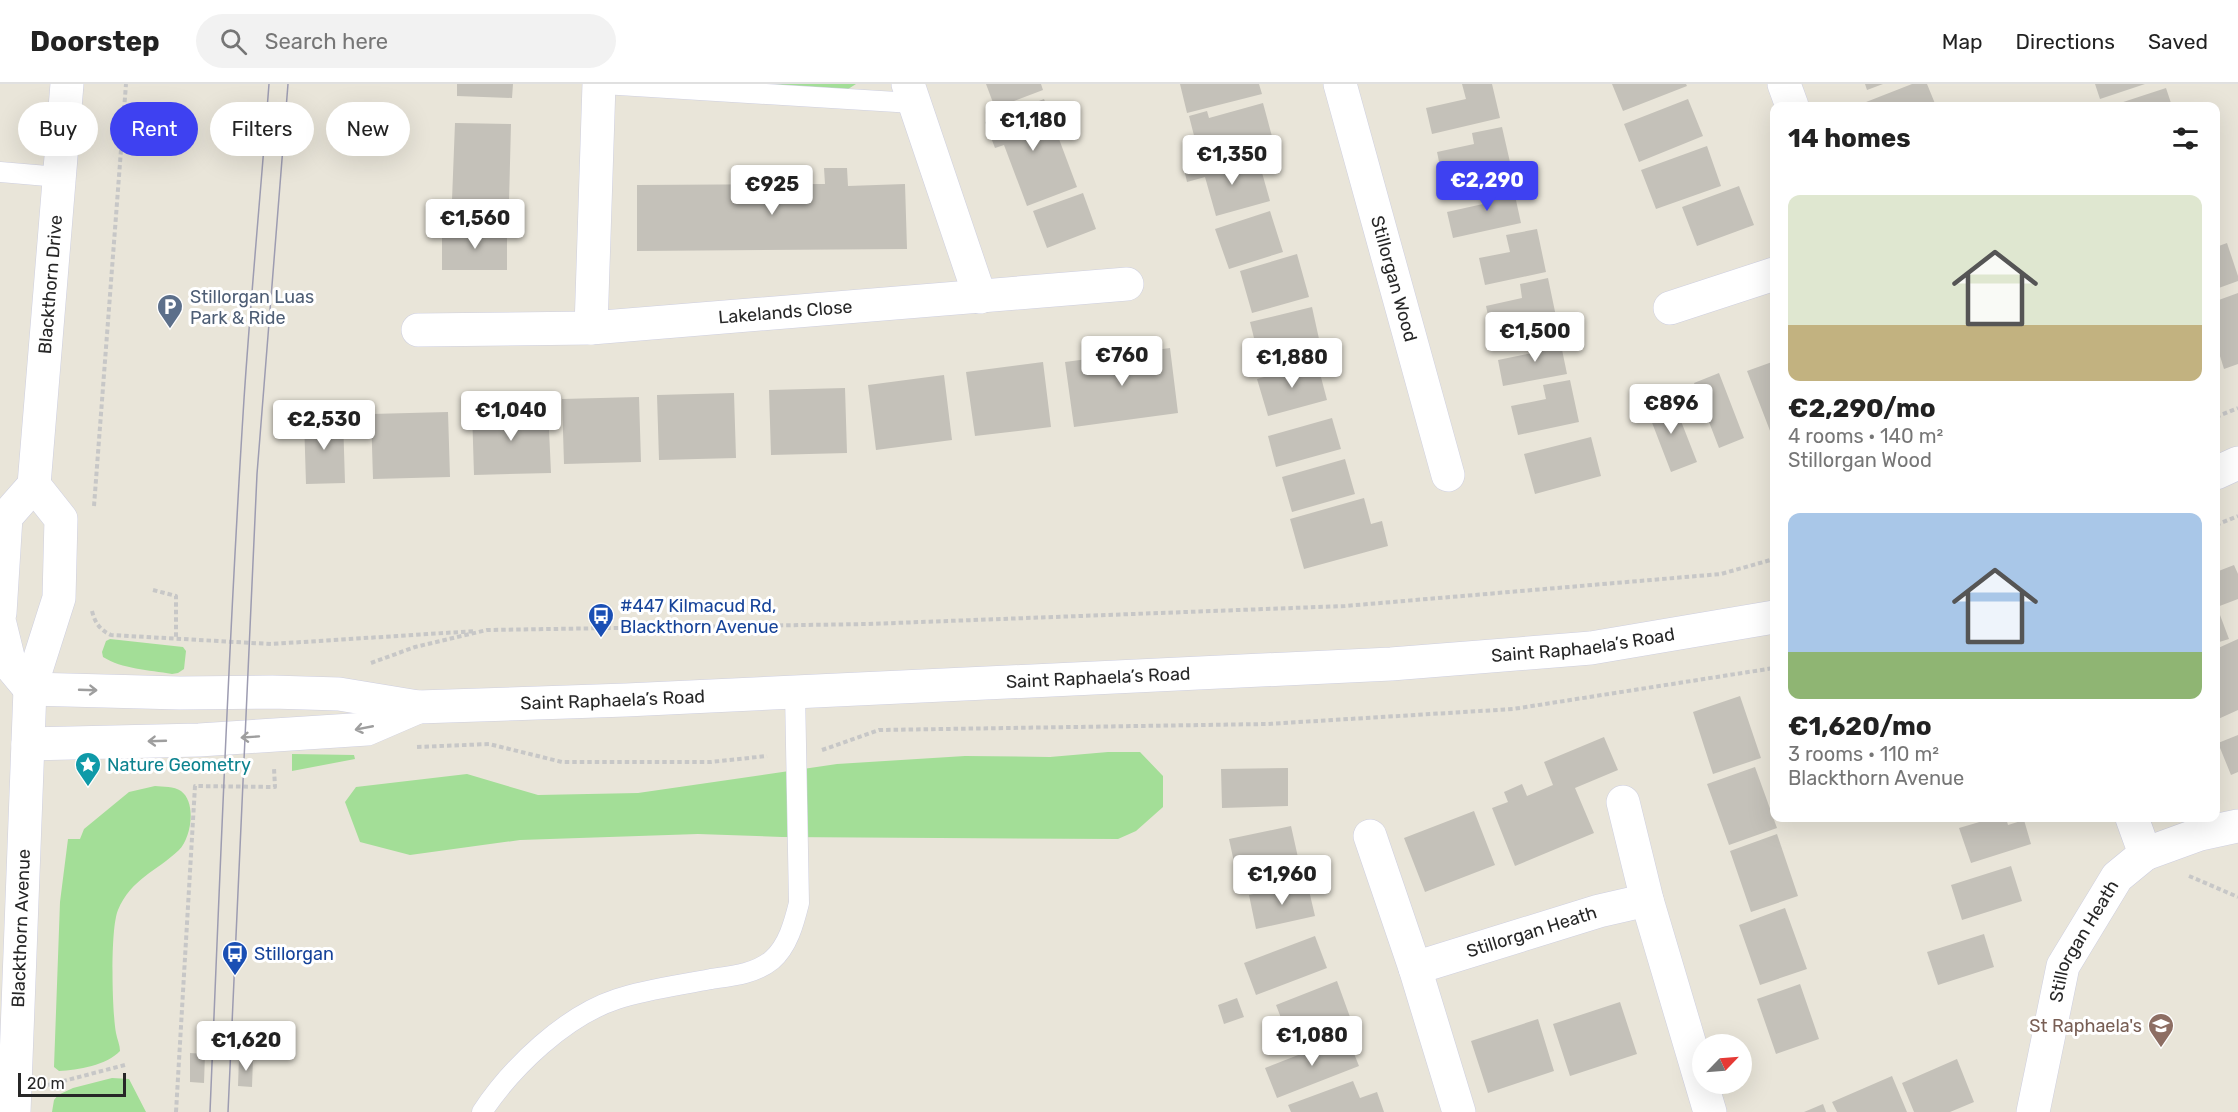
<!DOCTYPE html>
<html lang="en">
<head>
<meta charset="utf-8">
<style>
	:root { --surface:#fff; --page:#f2f2f2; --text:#222; --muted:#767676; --line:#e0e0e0; --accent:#3e41f1 }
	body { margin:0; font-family:Rubik,sans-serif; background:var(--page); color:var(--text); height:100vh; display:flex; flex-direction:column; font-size:22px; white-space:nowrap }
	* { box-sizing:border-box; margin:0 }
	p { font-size:20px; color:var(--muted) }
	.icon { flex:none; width:33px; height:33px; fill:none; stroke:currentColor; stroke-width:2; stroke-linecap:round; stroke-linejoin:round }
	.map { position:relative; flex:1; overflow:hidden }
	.panel { position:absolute; left:1770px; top:18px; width:450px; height:720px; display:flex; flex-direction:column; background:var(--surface); border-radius:12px; box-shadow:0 6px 24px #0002 }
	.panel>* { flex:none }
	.banner { position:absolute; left:18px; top:18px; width:570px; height:54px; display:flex; gap:12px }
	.needle { width:39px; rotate:65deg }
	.buttons { position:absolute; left:1692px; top:950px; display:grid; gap:12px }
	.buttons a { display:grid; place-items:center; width:60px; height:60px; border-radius:50%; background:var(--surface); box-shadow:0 6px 24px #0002; font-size:30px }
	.scale { position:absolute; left:18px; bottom:15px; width:108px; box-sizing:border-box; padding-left:6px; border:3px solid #272727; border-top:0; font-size:16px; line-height:21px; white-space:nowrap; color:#272727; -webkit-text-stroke:4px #fff; paint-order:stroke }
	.price { position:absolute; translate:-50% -51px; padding:0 14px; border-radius:6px; background:#fff; color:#222; font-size:20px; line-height:39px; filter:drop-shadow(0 2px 3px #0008) }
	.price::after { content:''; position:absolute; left:50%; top:36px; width:18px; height:14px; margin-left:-9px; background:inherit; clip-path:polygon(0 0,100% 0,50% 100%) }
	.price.active { background:var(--accent); color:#fff }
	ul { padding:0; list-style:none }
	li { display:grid; align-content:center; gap:12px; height:318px; padding:0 18px }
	li span { display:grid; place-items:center; height:186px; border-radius:12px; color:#555 }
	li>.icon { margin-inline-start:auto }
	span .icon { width:108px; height:108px; fill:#fffc; stroke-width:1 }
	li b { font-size:26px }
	h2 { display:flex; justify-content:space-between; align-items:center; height:72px; padding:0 18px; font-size:26px }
	.pill { padding:0 21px; border-radius:27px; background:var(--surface); box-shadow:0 6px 24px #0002; font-size:21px; line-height:54px }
	.pill.active { background:var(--accent); color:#fff }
	header { display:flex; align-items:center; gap:36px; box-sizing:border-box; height:84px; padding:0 30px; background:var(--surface); border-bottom:2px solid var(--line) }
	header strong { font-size:28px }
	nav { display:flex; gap:33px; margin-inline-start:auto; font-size:21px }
	.search { width:420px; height:54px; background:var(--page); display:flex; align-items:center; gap:15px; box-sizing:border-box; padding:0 21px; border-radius:33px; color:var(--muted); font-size:22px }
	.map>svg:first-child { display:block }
	.green { fill:#a3de97 }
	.building { fill:#c4c1b9 }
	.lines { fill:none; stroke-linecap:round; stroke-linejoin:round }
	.lane-casing { stroke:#cecfe0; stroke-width:21 }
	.street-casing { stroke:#cecfe0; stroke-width:34 }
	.secondary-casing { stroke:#cecfe0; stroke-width:34 }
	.path { stroke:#c7c7c7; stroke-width:4; stroke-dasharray:4.5 3; stroke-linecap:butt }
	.lane { stroke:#fff; stroke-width:20 }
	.street { stroke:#fff; stroke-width:33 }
	.secondary { stroke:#fff; stroke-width:33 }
	.tram { stroke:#9d9cb1; stroke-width:1.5 }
	.oneway { stroke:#9e9e9e }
	.labels { text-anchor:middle; stroke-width:6; stroke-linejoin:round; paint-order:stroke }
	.street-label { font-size:18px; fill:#272727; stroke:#fff }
	.service-label { font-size:18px; fill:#4e5e75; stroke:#fff; text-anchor:start }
	.transit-label { font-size:18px; fill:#164399; stroke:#fff; text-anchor:start }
	.culture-label { font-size:18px; fill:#0d838f; stroke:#fff; text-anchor:start }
	.education-label { font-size:18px; fill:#785e54; stroke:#fff; text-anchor:end }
</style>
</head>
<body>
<header>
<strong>Doorstep</strong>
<div class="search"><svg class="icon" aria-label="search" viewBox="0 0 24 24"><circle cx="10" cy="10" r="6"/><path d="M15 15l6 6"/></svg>Search here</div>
<nav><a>Map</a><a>Directions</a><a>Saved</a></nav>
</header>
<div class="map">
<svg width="2238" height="1028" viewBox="0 0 2238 1028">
	<rect width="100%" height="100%" fill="#e9e5d9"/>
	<!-- green -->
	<path class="green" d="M708,0H856L845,7Z
		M110,555L183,563L186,567L184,585L178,589L172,590C149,586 122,585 103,573L102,568L106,557Z
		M1108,668H1140L1163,692V723L1136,747L1118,755L782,753L698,750L520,756L410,771L360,758L345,718L356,703L467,690L538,711L638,709L837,680L965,672L1050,673Z
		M292,670L354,671L355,675L292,687Z
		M155,702C163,703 174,702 181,707C197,719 191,754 179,766C157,787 131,795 118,826C110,845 112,928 116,949C117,955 120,961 120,967C107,981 78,986 59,987L54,983L60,818L68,755H80L84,745L129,708Z
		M112,994L129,995L146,1028H52L54,1016L58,1011L73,1004Z"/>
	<!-- building -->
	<path class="building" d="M457,0H513L512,14L457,12Z
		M986,0H1041L1043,6L995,24Z
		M1180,0H1259L1262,10L1187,29Z
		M1462,0H1492L1500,34L1432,50L1426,24L1466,15Z
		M1612,0H1686L1687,2L1623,27Z
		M1865,0H1883L1867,6Z
		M1912,0H1927L1936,22H1862L1861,20Z
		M2095,0H2145L2100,15Z
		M2166,4L2172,22H2111Z
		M1044,15L1077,103L1027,122L1004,61L995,64L985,38Z
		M1688,15L1703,52L1639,78L1624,40Z
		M1263,19L1274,60L1201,79L1189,32L1207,27L1209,34Z
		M455,39L511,40L509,118L452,116Z
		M1502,43L1512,87L1444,102L1437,68L1474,60L1472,49Z
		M1707,62L1721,102L1656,125L1641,86Z
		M1213,77L1216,90L1259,78L1270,117L1216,132L1205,93L1187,98L1184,85Z
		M824,84H847L848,102L905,100L907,165L637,167V101L825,100Z
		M1512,98L1521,139L1453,154L1447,128L1483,120L1479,105Z
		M1739,102L1754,141L1697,162L1682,123Z
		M1083,109L1096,145L1047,164L1033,127Z
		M1270,127L1283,168L1229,185L1215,145Z
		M1537,145L1546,188L1485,201L1479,174L1510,168L1506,151Z
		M442,147H507V186H442Z
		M2227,159L2238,192V197L2216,205V163Z
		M1297,170L1309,213L1252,229L1240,187Z
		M1548,194L1558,242L1493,256L1486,222L1522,214L1520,200Z
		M2238,209V280L2224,285L2216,259V217Z
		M1312,223L1321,264L1260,278L1250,238Z
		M1559,251L1567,290L1503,302L1498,276L1532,269L1529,257Z
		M1170,264L1178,329L1074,343L1065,278Z
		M1043,278L1051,343L975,352L966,288Z
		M1317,278L1327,316L1268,332L1257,295Z
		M1772,278L1774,285V351L1772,352L1747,287Z
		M1719,289L1744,354L1719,364L1694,299Z
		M944,291L952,356L876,366L868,301Z
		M1570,296L1579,338L1518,351L1511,322L1546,315L1543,301Z
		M845,304L847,369L771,371L769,306Z
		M734,309L736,374L659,376L657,311Z
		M639,313L641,378L564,380L562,315Z
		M1672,314L1697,378L1671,388L1646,323Z
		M548,324L551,389L474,391L472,326Z
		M448,328L450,393L373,395L371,330Z
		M343,334L345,399L306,400L304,335Z
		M1332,334L1341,365L1276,383L1268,352Z
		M1591,353L1601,392L1535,410L1524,370Z
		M1345,375L1355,410L1292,428L1282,393Z
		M1364,414L1371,440L1382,437L1388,462L1304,485L1290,435Z
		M2234,481L2238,490V515L2217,523L2229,555L2216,559V488Z
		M2238,555V626L2216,636V565Z
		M1740,612L1761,674L1713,690L1693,628Z
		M2238,651V688L2231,691L2218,659Z
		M1604,653L1618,686L1575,704L1594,749L1515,782L1492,724L1508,718L1504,708L1522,700L1527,712L1553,701L1544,678Z
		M1755,683L1777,744L1729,761L1707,700Z
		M1288,684V722L1222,724L1221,685Z
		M1474,727L1495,781L1425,808L1404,754Z
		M1993,734H2006L2008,741L2024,736L2031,760L1971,779L1959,744Z
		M1291,742L1299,778L1237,792L1229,755Z
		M1777,750L1798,812L1751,828L1730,767Z
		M2011,782L2022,817L1962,836L1951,801Z
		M1307,798L1315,832L1256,845L1249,811Z
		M1785,824L1807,885L1760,901L1739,841Z
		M1984,850L1994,883L1938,901L1927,868Z
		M1315,852L1327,884L1256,911L1244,879Z
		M1337,897L1350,933L1290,957L1276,921Z
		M1800,900L1819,955L1776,970L1757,915Z
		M1237,914L1244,933L1224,940L1218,921Z
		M1620,918L1637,970L1570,992L1553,940Z
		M1538,935L1554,987L1488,1009L1471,957Z
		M1347,952L1359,982L1277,1014L1265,984Z
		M190,969L205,970L204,999L190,998Z
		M239,973L253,974L252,1003L238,1002Z
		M1957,975L1974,1018L1950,1028H1914L1902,999Z
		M1892,992L1907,1028H1837L1832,1018Z
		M1353,997L1360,1014L1377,1008L1384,1028H1291L1288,1021Z
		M1823,1020L1826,1028H1804Z"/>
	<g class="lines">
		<defs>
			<path id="lane" d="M603,0L913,19
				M0,88L59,93
				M482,1028C512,983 565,932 617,915C647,905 681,901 711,895C732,892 755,890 772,876C788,862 794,839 799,819L795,608"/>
			<g id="street">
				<path d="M908,0L980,213"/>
				<path id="s1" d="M1340,0L1448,391"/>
				<path d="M1784,0L1792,22"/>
				<path d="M1670,224L1774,190"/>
				<path d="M591,244L599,0"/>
				<path id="s2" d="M418,246L591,244L1127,200"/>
				<path d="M1623,718L1647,816L1710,1028"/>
				<path d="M1370,752L1415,884L1459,1028"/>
				<path d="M2145,770L2200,750L2238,742"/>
				<path id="s3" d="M1415,884L1599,827L1647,816"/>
				<path id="s4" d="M2033,1028L2063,882L2117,793L2145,770L2132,734"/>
			</g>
			<g id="secondary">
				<path d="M2216,389L2238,379"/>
				<path id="s5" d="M0,529L6,433L34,401L67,0"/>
				<path d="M0,540L10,581L30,605"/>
				<path id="s6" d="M30,605L180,609L272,608L339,610L418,623L626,616L1391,580L1591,564L1774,533"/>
				<path d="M28,660L199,656L367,645L418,623"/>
				<path id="s7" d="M14,1028L30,605L59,514L61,435L34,401"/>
			</g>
		</defs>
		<!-- lane casing -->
		<use href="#lane" class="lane-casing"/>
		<!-- street casing -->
		<use href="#street" class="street-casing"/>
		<!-- secondary casing -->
		<use href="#secondary" class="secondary-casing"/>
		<!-- path -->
		<path class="path" d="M2216,333L2238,324
			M94,422L126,0
			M2216,441L2238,432
			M153,506L176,512V555
			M92,527C95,539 100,546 111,551L271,560L476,547
			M371,579L415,563L487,546L868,540L1345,522L1721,490L1774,475
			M417,663L489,660L562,678H711L767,672
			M822,666L879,646L1267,640L1513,625L1774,584
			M2189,792L2238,813
			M48,1001L125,981
			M176,1028L195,702L275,703L274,684"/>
		<!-- lane -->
		<use href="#lane" class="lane"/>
		<!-- street -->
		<use href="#street" class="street"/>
		<!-- secondary -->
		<use href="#secondary" class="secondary"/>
		<!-- tram -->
		<path class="tram" d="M210,1028C220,790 229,552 244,315C251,210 261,105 269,0
			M228,1028L257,390L288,0"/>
	</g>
	<!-- one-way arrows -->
	<defs><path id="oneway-shaft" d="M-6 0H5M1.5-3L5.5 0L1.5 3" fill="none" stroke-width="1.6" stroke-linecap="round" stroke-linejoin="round" transform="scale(1.5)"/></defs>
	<g class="oneway">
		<use href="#oneway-shaft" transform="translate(88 606) rotate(2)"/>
		<use href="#oneway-shaft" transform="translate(364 644) rotate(169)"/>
		<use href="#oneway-shaft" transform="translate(250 653) rotate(176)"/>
		<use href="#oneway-shaft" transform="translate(157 657) rotate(178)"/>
	</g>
	<!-- icons -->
	<defs>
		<symbol id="parking-pin" viewBox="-11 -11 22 30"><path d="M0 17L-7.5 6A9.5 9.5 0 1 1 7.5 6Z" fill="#5c6f8a" stroke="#fff"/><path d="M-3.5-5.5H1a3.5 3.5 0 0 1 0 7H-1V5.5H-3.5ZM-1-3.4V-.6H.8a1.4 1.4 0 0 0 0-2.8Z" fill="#fff"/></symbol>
		<symbol id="bus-pin" viewBox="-11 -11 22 30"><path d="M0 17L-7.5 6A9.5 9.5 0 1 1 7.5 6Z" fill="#1a4fb4" stroke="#fff"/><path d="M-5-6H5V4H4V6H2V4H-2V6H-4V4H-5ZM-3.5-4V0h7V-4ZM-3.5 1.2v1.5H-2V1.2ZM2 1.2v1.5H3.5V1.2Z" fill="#fff"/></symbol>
		<symbol id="sight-pin" viewBox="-11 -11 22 30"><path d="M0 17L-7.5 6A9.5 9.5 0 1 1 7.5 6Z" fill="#0f9aa8" stroke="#fff"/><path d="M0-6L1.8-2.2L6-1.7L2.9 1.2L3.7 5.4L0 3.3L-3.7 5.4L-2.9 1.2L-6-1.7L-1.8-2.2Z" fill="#fff"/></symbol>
		<symbol id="school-pin" viewBox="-11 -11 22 30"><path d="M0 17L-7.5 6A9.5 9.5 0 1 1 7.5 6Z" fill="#8d6e63" stroke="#fff"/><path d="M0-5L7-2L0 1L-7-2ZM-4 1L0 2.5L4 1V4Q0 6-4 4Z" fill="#fff"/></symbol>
	</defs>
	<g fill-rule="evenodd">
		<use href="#parking-pin" x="155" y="208" width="30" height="40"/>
		<use href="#bus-pin" x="586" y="517" width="30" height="40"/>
		<use href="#sight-pin" x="73" y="666" width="30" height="40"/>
		<use href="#bus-pin" x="220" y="855" width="30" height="40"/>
		<use href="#school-pin" x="2146" y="927" width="30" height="40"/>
	</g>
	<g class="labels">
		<!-- street labels -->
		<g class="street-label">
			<text dy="6" stroke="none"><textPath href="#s1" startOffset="202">Stillorgan Wood</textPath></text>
			<text dy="6" stroke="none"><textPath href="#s5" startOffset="340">Blackthorn Drive</textPath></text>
			<text dy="6" stroke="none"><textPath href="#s2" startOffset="368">Lakelands Close</textPath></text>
			<text dy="6" stroke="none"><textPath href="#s6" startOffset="1556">Saint Raphaela’s Road</textPath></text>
			<text dy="6" stroke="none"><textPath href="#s6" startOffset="1070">Saint Raphaela’s Road</textPath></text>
			<text dy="6" stroke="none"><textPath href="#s6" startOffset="584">Saint Raphaela’s Road</textPath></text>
			<text dy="6" stroke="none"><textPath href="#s7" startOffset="184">Blackthorn Avenue</textPath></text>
			<text dy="6" stroke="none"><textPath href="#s3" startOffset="122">Stillorgan Heath</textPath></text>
			<text dy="6" stroke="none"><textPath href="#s4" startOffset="180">Stillorgan Heath</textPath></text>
		</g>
		<!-- service labels -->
		<g class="service-label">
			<text x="190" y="219">Stillorgan Luas<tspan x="190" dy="21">Park &amp; Ride</tspan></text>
		</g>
		<!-- transit labels -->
		<g class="transit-label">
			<text x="620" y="528">#447 Kilmacud Rd,<tspan x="620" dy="21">Blackthorn Avenue</tspan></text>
			<text x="254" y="876">Stillorgan</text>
		</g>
		<!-- culture labels -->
		<g class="culture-label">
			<text x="107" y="687">Nature Geometry</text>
		</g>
		<!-- education labels -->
		<g class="education-label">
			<text x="2142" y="948">St Raphaela's</text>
		</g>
	</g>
</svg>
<div class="buttons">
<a><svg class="needle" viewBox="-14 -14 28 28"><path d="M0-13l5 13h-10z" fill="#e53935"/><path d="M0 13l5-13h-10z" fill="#767676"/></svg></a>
</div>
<div class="scale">20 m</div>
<b class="price" style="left:1033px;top:68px">€1,180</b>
<b class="price" style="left:1232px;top:102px">€1,350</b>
<b class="price active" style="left:1487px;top:128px">€2,290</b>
<b class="price" style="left:772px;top:132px">€925</b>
<b class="price" style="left:475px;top:166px">€1,560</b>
<b class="price" style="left:1535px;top:279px">€1,500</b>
<b class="price" style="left:1122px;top:303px">€760</b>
<b class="price" style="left:1292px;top:305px">€1,880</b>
<b class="price" style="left:1671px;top:351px">€896</b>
<b class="price" style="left:511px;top:358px">€1,040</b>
<b class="price" style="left:324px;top:367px">€2,530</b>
<b class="price" style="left:1282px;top:822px">€1,960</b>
<b class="price" style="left:1312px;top:983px">€1,080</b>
<b class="price" style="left:246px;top:988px">€1,620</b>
<div class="banner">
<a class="pill">Buy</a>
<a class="pill active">Rent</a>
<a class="pill">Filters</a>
<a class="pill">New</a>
</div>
<section class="panel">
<h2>14 homes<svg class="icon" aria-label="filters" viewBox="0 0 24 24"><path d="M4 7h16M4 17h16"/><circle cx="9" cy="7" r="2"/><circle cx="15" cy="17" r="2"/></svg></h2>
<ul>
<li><span style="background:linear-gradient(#dfe7d0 70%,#c2b280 0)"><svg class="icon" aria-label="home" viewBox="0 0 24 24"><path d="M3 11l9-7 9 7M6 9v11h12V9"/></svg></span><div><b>€2,290/mo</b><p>4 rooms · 140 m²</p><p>Stillorgan Wood</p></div></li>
<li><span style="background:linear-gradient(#a9c7e8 75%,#8fb573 0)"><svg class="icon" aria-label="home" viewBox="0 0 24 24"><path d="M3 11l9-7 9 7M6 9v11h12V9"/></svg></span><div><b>€1,620/mo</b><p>3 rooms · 110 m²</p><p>Blackthorn Avenue</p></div></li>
</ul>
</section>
</div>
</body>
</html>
